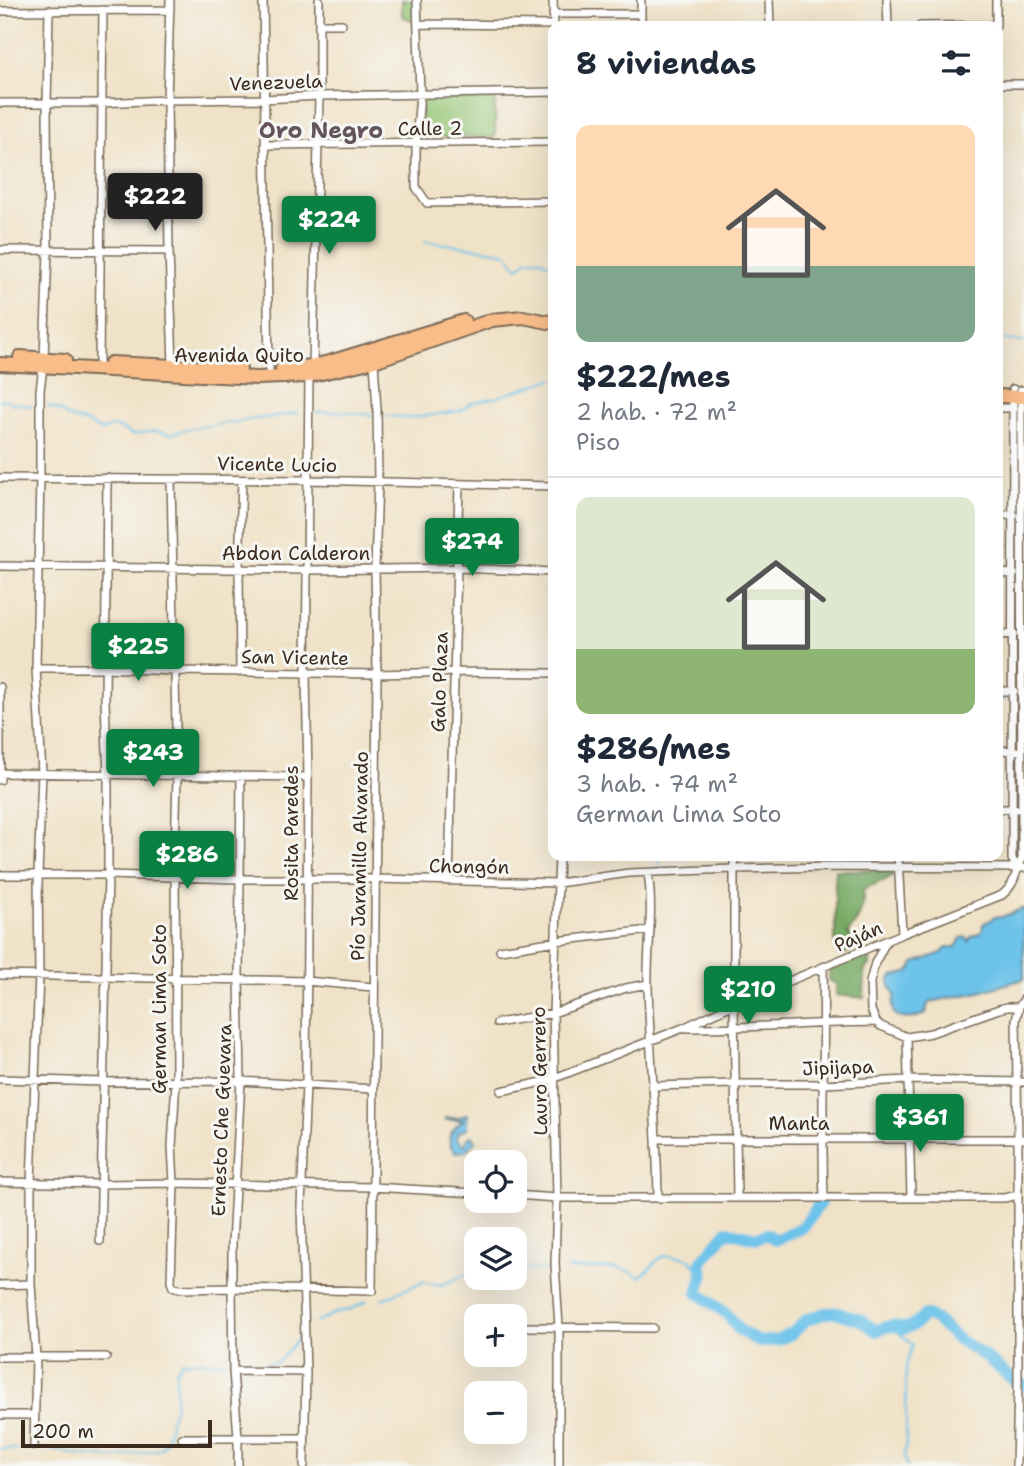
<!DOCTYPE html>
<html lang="es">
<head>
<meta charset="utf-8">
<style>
	:root { --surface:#fff; --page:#f2f2f3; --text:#1f2937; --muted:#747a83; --line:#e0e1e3; --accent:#0b8043 }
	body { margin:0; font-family:"Shantell Sans",sans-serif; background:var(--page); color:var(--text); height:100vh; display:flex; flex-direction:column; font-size:26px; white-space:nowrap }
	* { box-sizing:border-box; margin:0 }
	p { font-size:23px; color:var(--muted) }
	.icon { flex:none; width:38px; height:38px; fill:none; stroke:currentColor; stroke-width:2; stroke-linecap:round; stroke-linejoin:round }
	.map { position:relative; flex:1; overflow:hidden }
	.panel { position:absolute; left:548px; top:21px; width:455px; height:840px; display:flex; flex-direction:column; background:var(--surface); border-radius:14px; box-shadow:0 7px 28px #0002 }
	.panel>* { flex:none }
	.tools { position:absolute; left:464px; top:1150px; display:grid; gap:14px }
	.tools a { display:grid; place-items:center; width:63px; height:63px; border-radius:14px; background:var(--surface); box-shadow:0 7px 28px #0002; font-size:35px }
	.scale { position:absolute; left:21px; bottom:18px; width:191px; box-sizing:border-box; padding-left:7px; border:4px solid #3b2a1e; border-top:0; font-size:19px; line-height:24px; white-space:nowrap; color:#3b2a1e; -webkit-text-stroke:5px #f6f6f2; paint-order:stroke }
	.price { position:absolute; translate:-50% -60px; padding:0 16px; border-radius:7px; background:var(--accent); color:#fff; font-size:23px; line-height:46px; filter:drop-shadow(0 2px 4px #0008) }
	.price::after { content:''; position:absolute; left:50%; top:42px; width:21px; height:16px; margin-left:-10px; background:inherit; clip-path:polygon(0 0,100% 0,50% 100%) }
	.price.current { background:#222; color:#fff }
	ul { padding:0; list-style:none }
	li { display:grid; align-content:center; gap:14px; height:371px; padding:0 28px }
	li+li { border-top:2px solid var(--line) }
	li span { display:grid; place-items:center; height:217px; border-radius:14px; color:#555 }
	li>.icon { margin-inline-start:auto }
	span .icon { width:126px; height:126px; fill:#fffc; stroke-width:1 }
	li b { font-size:30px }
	h2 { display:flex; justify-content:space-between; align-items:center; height:84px; padding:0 28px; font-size:30px }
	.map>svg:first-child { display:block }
	.green { fill:#95c575; stroke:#68784a; stroke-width:2 }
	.forest { fill:#78aa66; stroke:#5a6a42; stroke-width:2 }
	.water { fill:#6dc3ea; stroke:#547684; stroke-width:2 }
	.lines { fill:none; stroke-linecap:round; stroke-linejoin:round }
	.stream { stroke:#6dc3ea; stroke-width:2 }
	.river { stroke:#6dc3ea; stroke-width:12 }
	.minor-casing { stroke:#7a6a59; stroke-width:10 }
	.trunk-casing { stroke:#7a6a59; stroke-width:16 }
	.minor { stroke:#fff; stroke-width:7 }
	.trunk { stroke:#f9bd89; stroke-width:12 }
	.labels { text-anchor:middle; stroke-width:6; stroke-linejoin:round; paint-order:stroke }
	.street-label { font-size:19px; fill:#3b2a1e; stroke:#f6f6f2 }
	.quarter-label { font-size:23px; font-weight:bold; fill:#63535d; stroke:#f6f6f2 }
</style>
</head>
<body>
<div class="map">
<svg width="1024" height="1466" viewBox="0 0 1024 1466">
	<rect width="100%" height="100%" fill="#f6f6f2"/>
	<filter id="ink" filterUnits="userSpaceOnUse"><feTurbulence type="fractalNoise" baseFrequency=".0143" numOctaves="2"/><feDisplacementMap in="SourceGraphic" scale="14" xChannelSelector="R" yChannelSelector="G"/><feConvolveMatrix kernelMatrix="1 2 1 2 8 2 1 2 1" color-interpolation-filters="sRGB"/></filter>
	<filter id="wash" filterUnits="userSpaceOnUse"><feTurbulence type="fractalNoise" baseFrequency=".00686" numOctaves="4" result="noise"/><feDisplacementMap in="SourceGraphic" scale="28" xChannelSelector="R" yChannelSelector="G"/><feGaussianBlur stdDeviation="1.57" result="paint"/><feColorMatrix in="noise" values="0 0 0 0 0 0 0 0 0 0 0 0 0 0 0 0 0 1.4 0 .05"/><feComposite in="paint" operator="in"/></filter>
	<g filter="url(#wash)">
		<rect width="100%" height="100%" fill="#f0e2c7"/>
		<!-- green -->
		<path class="green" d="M402,0H416V22L402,16Z
			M421,99H495V137H421Z"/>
		<!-- forest -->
		<path class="forest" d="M835,870H892V875C886,882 872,883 863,891C863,908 860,921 847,933L861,948L839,955L835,943Z
			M867,954L870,959V965L865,969L864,998L836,995V984L829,980V971L856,956Z"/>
		<!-- water -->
		<path class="water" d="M1024,908V979L979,992L930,1002L927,1006L926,1013C909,1022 885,1022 895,996C894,992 891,989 890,985C887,968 909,982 914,963L942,953L947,947H956L961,938L965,937L969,941L971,937L982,932L983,924L991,920L993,917H1002Z
			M467,1114V1129L458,1132L456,1138L463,1145L466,1144L467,1138L472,1136L476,1140L466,1151L455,1152C443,1138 453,1129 463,1120H446L445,1118H458Z"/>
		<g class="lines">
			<!-- stream -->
			<path class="stream" d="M425,241L503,252L508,254L517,267L523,264L528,259H542L545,263H551
				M998,339L1024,342
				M0,401L3,399L15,404L21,403L26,406L31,405
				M48,406L62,412L67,417L87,423L102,431L112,427H118L133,435L153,431L172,434L187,429L298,413
				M317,412H346L373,415
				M379,415L410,418L460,411L471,403L494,398L553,379
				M998,699H1007
				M660,856V868
				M567,1269L616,1268L631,1272L639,1277C651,1272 655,1257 666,1256C674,1255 683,1258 690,1259L703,1276
				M514,1273L521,1268L547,1270
				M487,1278C500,1286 500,1293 511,1278
				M382,1299L423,1282L442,1285L464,1275L476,1273
				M316,1322L338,1312L349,1310L367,1301
				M895,1325L901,1335L913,1345L906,1366V1444L904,1456L907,1466
				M239,1362L254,1365L278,1362L296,1341L301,1332
				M0,1449H47L83,1456L115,1458L157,1450L161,1448L166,1442L168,1433L170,1422L176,1401V1371L182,1361L227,1362"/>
			<!-- river -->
			<path class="river" d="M820,1203L803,1227L775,1240L767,1234L756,1238L727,1231L701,1262L703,1276L698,1293L727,1314L739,1330L760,1342L778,1340L793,1333L806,1320L826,1313L835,1312L861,1320L876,1331C887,1326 892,1324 903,1329L914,1325L925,1315L935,1319L956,1338L983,1355L1018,1384L1024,1385"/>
		</g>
	</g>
	<g filter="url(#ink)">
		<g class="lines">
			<defs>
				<path id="minor" d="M170,0L167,100L169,251L173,365
					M263,0L269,370
					M417,0L420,94L416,144V187L427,203L553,201
					M553,0L554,26
					M641,0V26
					M769,0L770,26
					M887,0L888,26
					M996,0V26
					M0,11L170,10
					M553,14H641
					M319,24H342
					M418,24L554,25
					M920,26L996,25
					M998,84H1024
					M0,103H100L167,100L264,99L319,96L553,92
					M265,145L553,142
					M0,250L169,251
					M44,358L48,252L47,104L49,10
					M99,362L103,10
					M313,366L319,96V0
					M1013,389L1012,859L1017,868
					M998,408H1013
					M0,478L309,480L553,486
					M171,479L177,776L175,853L176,1080L172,1146L174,1183L171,1282L173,1287L179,1289L232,1288L372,1291L377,674L375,568L378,482L377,410L374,361
					M998,515H1014
					M0,566L307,570L458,568L553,572
					M998,573L1014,574
					M998,635L1014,634
					M36,668H105L175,671L377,674L455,672L553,673
					M240,672L239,569L242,480
					M0,687V780
					M998,691H1014
					M998,750L1016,751
					M0,773L308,777
					M998,809H1016
					M559,856L553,1013L557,1198L555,1263L559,1327V1466
					M734,856V1004L737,1197
					M898,856L902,934
					M648,873C654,911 647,948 648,986C650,1057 657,1126 658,1197
					M0,875H108L240,879H375L558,883L629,873L734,869L834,867L1024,868
					M449,881L459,484
					M886,942L875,963L870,982L871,1010L876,1022L881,1026L907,1037L931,1033L999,1009L1007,1007H1019
					M500,950L556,941L650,930
					M823,967C825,1044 821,1121 824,1197
					M0,975L306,981L373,987
					M497,1023L553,1013L626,988L648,984
					M688,1028C751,1028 813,1023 876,1022
					M907,1037L911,1197
					M0,1079L103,1082L241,1081L373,1089
					M652,1086L735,1084H823L909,1080L1024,1082
					M501,1091L547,1081L601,1060L683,1028L734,1004L902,934L1002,895C1017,883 1014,873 1022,859L1021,390
					M657,1139H1024
					M0,1182L100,1184L174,1183L372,1187L476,1193
					M514,1195L557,1198H1004L1018,1195
					M100,1241L108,875V775L105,701L107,478
					M0,1285L31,1284
					M527,1327L653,1328
					M0,1357H106
					M233,1371L306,1372
					M0,1415H34
					M182,1438H304
					M34,1446L36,1358L31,1284V1183L39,975L38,875L42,773L36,668L40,478V390L43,367
					M238,1466V1437L233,1371L232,1288V1243L241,1081L239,979L241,776
					M304,1466L306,1372L301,1207L306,1084L308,777L306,673L309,376
					M1016,1466L1018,1388V1140L1016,1020L1019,1007L1024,999"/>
				<path id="trunk" d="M20,357L65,360
					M111,363L240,369
					M0,364L257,378L309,376L374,361L492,320L523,317L553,323
					M282,369L313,366L333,361L464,321
					M998,396L1024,397"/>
			</defs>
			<!-- minor casing -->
			<use href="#minor" class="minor-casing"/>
			<!-- trunk casing -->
			<use href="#trunk" class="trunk-casing"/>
			<!-- minor -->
			<use href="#minor" class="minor"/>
			<!-- trunk -->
			<use href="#trunk" class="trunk"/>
		</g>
	</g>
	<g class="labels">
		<!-- street labels -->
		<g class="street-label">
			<text transform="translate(276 82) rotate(-2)" y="7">Venezuela</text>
			<text transform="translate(430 128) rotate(-1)" y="7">Calle 2</text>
			<text x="239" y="362">Avenida Quito</text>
			<text transform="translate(277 464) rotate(1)" y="7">Vicente Lucio</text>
			<text x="296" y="560">Abdon Calderon</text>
			<text transform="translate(295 657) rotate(1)" y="7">San Vicente</text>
			<text transform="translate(439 682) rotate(-88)" y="7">Galo Plaza</text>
			<text transform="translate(291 833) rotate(-90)" y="7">Rosita Paredes</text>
			<text transform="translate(359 856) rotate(-89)" y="7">Pío Jaramillo Alvarado</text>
			<text transform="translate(469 866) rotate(1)" y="7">Chongón</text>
			<text transform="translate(858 936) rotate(-23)" y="7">Paján</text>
			<text transform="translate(159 1009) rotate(-90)" y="7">German Lima Soto</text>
			<text transform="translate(838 1067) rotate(-2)" y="7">Jipijapa</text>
			<text transform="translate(539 1071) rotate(-91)" y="7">Lauro Gerrero</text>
			<text transform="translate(221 1120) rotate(-88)" y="7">Ernesto Che Guevara</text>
			<text x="799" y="1130">Manta</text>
		</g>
		<!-- quarter labels -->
		<g class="quarter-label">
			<text x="321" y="138">Oro Negro</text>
		</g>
	</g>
</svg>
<div class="tools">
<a><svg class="icon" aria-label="locate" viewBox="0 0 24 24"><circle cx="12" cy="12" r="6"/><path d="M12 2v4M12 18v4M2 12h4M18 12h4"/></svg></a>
<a><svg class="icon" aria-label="layers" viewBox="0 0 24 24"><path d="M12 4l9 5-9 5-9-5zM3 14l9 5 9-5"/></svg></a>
<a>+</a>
<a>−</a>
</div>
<div class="scale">200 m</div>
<b class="price current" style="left:155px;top:233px">$222</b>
<b class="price" style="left:329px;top:256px">$224</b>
<b class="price" style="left:472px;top:578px">$274</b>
<b class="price" style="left:138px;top:683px">$225</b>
<b class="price" style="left:153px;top:789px">$243</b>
<b class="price" style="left:187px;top:891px">$286</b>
<b class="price" style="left:748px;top:1026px">$210</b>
<b class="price" style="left:920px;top:1154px">$361</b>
<section class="panel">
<h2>8 viviendas<svg class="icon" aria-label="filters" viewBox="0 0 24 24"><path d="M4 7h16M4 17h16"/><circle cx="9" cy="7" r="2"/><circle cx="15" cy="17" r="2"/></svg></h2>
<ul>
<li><span style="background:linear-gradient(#ffd9b3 65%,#7fa58c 0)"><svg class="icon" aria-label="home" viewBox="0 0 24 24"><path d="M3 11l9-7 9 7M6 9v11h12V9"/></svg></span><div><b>$222/mes</b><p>2 hab. · 72 m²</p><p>Piso</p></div></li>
<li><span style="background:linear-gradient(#dfe7d0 70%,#8fb573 0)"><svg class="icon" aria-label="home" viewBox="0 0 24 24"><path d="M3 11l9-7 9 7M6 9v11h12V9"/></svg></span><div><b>$286/mes</b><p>3 hab. · 74 m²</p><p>German Lima Soto</p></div></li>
</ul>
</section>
</div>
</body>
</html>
